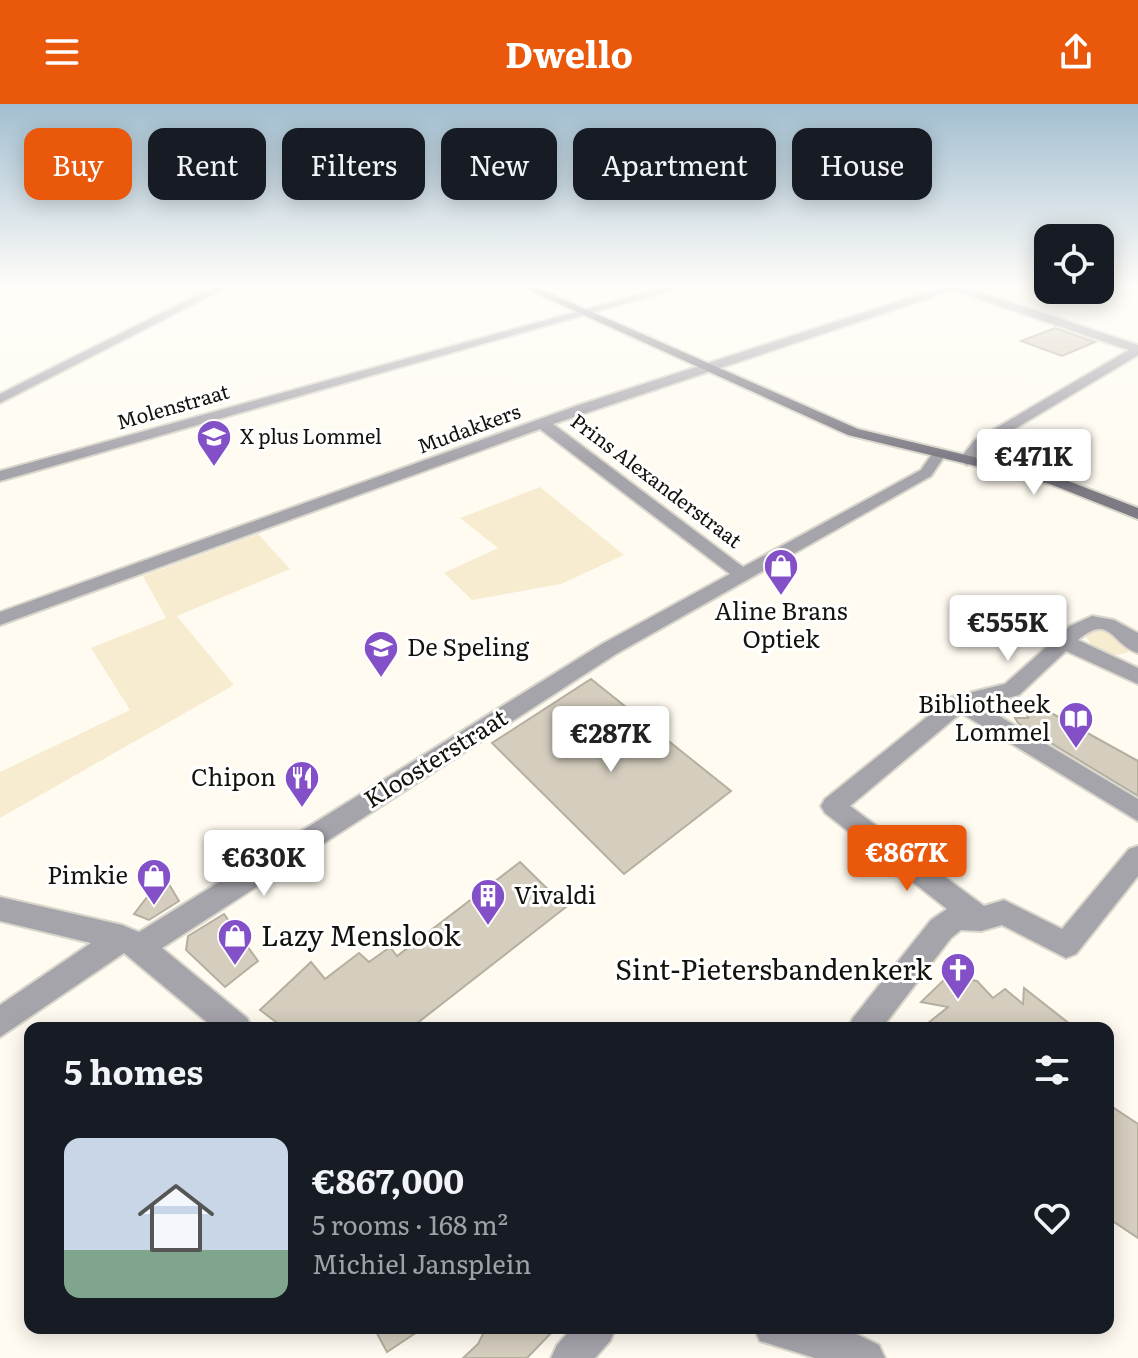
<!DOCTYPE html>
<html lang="en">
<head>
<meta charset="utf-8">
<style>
	:root { --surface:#171b24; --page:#242831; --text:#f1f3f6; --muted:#9ea1a6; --line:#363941; --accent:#ea580c }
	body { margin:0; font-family:Literata,serif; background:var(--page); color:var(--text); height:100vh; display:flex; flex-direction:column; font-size:30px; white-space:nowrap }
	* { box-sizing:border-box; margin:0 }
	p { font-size:26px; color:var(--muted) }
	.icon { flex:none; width:44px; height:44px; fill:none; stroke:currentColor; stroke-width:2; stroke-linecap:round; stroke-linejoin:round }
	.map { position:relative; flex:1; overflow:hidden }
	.side { position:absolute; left:24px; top:918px; width:1090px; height:312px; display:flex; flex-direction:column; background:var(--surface); border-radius:16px; box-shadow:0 4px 20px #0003 }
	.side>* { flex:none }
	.banner { position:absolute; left:24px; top:24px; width:1090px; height:72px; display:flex; gap:16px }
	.tools { position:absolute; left:1034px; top:120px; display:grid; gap:16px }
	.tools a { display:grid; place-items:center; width:80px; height:80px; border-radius:16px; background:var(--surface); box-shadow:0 4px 20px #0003; font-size:40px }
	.price { position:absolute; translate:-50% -68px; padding:0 18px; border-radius:8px; background:#fff; color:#222; font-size:26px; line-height:52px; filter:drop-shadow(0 2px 4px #0008) }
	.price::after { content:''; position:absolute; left:50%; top:48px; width:24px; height:18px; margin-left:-12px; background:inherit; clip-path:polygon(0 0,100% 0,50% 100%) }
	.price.on { background:var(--accent); color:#fff }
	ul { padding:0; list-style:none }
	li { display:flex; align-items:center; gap:24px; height:200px; padding:0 40px }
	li+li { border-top:2px solid var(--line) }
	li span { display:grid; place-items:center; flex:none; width:224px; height:160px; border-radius:16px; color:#555 }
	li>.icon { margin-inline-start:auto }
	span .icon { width:96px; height:96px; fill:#fffc; stroke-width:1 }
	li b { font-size:34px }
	h2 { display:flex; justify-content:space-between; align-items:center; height:96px; padding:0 40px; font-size:34px }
	.pill { padding:0 28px; border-radius:16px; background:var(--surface); box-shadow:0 4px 20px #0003; font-size:28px; line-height:72px }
	.pill.on { background:var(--accent); color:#fff }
	header { display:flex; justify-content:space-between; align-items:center; height:104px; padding:0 40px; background:var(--accent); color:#fff; font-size:36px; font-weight:700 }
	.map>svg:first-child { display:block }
	.green { fill:#f7eccf }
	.building { fill:#d5cebf; stroke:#b4af9f; stroke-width:2 }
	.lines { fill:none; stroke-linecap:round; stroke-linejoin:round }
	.minor-casing { stroke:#d9d6cc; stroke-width:4 }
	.secondary-casing { stroke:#d9d6cc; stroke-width:4 }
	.minor { fill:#a6a4ab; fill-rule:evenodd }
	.secondary { fill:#7d7a84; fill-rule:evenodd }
	.labels { text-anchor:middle; stroke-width:6; stroke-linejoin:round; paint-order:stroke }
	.far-street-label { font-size:20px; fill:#14120c; stroke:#fff }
	.far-poi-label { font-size:20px; fill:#14120c; stroke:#fff; text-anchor:start }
	.poi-label { font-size:24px; fill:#14120c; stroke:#fff; text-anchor:end }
	.street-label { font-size:24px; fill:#14120c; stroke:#fff }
	.near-poi-label { font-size:28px; fill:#14120c; stroke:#fff; text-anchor:start }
</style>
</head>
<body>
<header><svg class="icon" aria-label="menu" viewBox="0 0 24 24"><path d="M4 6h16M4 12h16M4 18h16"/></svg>Dwello<svg class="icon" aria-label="share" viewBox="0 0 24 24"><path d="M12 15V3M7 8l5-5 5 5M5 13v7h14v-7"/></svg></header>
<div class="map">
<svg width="1138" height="1254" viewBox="0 0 1138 1254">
	<rect width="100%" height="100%" fill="#fffbf1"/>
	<!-- green -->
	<path class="green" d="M540,383L624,451L561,480L472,496L444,469L498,444L460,414Z
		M258,430L290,465L177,512L234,581L0,714V668L130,606L91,544L166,514L143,472Z
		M1093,525H1106L1130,543V547C1114,556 1095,548 1086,533Z"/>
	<!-- building -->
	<path class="building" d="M1055,224L1095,238L1062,252L1021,237Z
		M591,575L731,687L624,770L492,639Z
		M1044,605L1138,657V692L1018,619L1015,614H1028L1025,606Z
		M520,758L566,803L411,924H284L260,906L311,858L325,875L359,849L369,858L390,843L397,852Z
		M167,777L179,797L149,816L134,810L151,788Z
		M224,810L258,857L225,883L186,846L188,832Z
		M948,872L977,877L993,894L1005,885L1023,900L1024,884L1075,924H922L948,903L921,898Z
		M1114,1004L1138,1020V1134L1108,1114V1020Z
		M374,1224H423L387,1248Z
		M486,1224H556L527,1254H463L478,1240Z"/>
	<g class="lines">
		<defs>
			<path id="minor" d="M216,182H229L0,299V290Z
				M670,182H686L0,377V367Z
				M946,182H961L1138,241V251L984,343L972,359L967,361L959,356L974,337L1129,246L953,186L553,320L743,463L921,366L934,347H944L946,350L931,372L616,550L162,844L247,914L252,924H214L124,849L0,933V901L91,839L0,817V793L122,821L139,828L602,540L730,470L540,325L0,521V508L579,301Z
				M1092,512L1114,516L1138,529V549C1112,541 1110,508 1078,536L1138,564V580L1066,547L1019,591L981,601L1138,695V717L961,609L850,702L984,802L1004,796L1062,825L1129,745L1138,742V772L1076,850L1066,854L1002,821L981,827L961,826L951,834L882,924H848L853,914L931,816L947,805L825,709L821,702L825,695L952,593L1005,580L1070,522Z
				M572,1224H616L610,1237L595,1254H551L557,1241Z
				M754,1224H844L879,1241L885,1254H815L760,1237Z"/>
			<path id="secondary" d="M520,182H533L858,325L1060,374L1138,404V415L1050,380L848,331Z"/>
		</defs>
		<!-- minor casing -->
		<use href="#minor" class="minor-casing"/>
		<!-- secondary casing -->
		<use href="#secondary" class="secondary-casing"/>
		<!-- minor -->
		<use href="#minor" class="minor"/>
		<!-- secondary -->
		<use href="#secondary" class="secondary"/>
	</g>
	<!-- sky -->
	<linearGradient id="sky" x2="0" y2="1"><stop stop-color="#a2bed0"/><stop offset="0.51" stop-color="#fffdf9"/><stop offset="1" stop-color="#fffdf9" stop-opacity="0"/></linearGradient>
	<rect width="1138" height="357" fill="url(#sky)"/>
	<!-- icons -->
	<defs>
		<symbol id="school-pin" viewBox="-11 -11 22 30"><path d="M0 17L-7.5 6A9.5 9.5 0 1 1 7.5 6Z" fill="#8350c8" stroke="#fff"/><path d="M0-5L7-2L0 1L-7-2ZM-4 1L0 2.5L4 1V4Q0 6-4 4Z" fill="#fff"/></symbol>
		<symbol id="shop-pin" viewBox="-11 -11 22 30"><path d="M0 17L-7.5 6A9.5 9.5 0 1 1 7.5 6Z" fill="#8350c8" stroke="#fff"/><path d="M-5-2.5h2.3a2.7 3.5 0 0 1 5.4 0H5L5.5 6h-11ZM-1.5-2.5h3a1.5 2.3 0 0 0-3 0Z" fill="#fff"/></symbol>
		<symbol id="library-pin" viewBox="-11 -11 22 30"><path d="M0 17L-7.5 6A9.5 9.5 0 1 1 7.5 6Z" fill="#8350c8" stroke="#fff"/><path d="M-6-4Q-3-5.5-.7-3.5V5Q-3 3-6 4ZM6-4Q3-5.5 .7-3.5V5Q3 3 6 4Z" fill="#fff"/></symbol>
		<symbol id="restaurant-pin" viewBox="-11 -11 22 30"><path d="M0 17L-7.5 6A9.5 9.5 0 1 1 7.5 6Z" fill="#8350c8" stroke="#fff"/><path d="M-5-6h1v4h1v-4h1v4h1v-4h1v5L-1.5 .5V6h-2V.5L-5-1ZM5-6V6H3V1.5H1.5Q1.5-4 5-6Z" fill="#fff"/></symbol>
		<symbol id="building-pin" viewBox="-11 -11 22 30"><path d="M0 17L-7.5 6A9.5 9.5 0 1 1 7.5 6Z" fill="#8350c8" stroke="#fff"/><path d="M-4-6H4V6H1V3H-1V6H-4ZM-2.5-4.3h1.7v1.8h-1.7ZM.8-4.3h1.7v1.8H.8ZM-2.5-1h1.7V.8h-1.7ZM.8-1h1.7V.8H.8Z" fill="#fff"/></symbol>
		<symbol id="church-pin" viewBox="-11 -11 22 30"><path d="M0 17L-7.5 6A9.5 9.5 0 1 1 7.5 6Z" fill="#8350c8" stroke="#fff"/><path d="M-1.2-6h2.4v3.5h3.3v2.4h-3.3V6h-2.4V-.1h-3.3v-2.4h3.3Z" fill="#fff"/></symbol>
	</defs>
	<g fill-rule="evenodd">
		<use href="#school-pin" x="194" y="313" width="40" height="54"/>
		<use href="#shop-pin" x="761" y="442" width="40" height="54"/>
		<use href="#school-pin" x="361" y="524" width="40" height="54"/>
		<use href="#library-pin" x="1056" y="595" width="40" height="54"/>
		<use href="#restaurant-pin" x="282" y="654" width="40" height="54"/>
		<use href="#shop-pin" x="134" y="752" width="40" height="54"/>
		<use href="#building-pin" x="468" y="772" width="40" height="54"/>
		<use href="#shop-pin" x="215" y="812" width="40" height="54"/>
		<use href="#church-pin" x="938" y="846" width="40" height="54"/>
	</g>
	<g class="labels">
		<!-- far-street labels -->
		<g class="far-street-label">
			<text transform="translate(173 303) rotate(-16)" y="7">Molenstraat</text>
			<text transform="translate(469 325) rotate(-20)" y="7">Mudakkers</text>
			<text transform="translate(656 377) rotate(37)" y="7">Prins Alexanderstraat</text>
		</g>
		<!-- far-poi labels -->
		<g class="far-poi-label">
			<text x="240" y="340">X plus Lommel</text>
		</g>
		<!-- poi labels -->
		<g class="poi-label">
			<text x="781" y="516" text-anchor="middle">Aline Brans<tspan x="781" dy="28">Optiek</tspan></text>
			<text x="407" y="552" text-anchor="start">De Speling</text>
			<text x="1050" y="609">Bibliotheek<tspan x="1050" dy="28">Lommel</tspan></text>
			<text x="276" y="682">Chipon</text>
			<text x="128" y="780">Pimkie</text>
			<text x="514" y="800" text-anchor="start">Vivaldi</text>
		</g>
		<!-- street labels -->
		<g class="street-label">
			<text transform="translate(436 655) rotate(-32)" y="8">Kloosterstraat</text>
		</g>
		<!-- near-poi labels -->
		<g class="near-poi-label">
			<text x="261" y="842">Lazy Menslook</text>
			<text x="932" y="876" text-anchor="end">Sint-Pietersbandenkerk</text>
		</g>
	</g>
</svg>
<div class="tools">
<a><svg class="icon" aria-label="locate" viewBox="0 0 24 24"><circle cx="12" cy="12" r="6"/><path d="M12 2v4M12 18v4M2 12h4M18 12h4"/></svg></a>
</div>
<b class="price" style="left:1034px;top:393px">€471K</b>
<b class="price" style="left:1008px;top:559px">€555K</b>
<b class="price" style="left:611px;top:670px">€287K</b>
<b class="price on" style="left:907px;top:789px">€867K</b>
<b class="price" style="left:264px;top:794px">€630K</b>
<div class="banner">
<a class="pill on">Buy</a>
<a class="pill">Rent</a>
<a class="pill">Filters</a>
<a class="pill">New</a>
<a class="pill">Apartment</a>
<a class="pill">House</a>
</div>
<section class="side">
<h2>5 homes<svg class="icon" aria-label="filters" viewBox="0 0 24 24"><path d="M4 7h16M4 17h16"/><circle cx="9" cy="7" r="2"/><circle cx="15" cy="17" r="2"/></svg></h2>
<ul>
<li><span style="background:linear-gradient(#c9d6e8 70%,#7fa58c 0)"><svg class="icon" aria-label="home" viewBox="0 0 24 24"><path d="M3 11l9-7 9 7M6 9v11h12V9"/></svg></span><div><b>€867,000</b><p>5 rooms · 168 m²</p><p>Michiel Jansplein</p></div><svg class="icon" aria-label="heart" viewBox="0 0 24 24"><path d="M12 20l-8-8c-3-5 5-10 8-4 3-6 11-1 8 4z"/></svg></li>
</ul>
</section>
</div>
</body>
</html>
